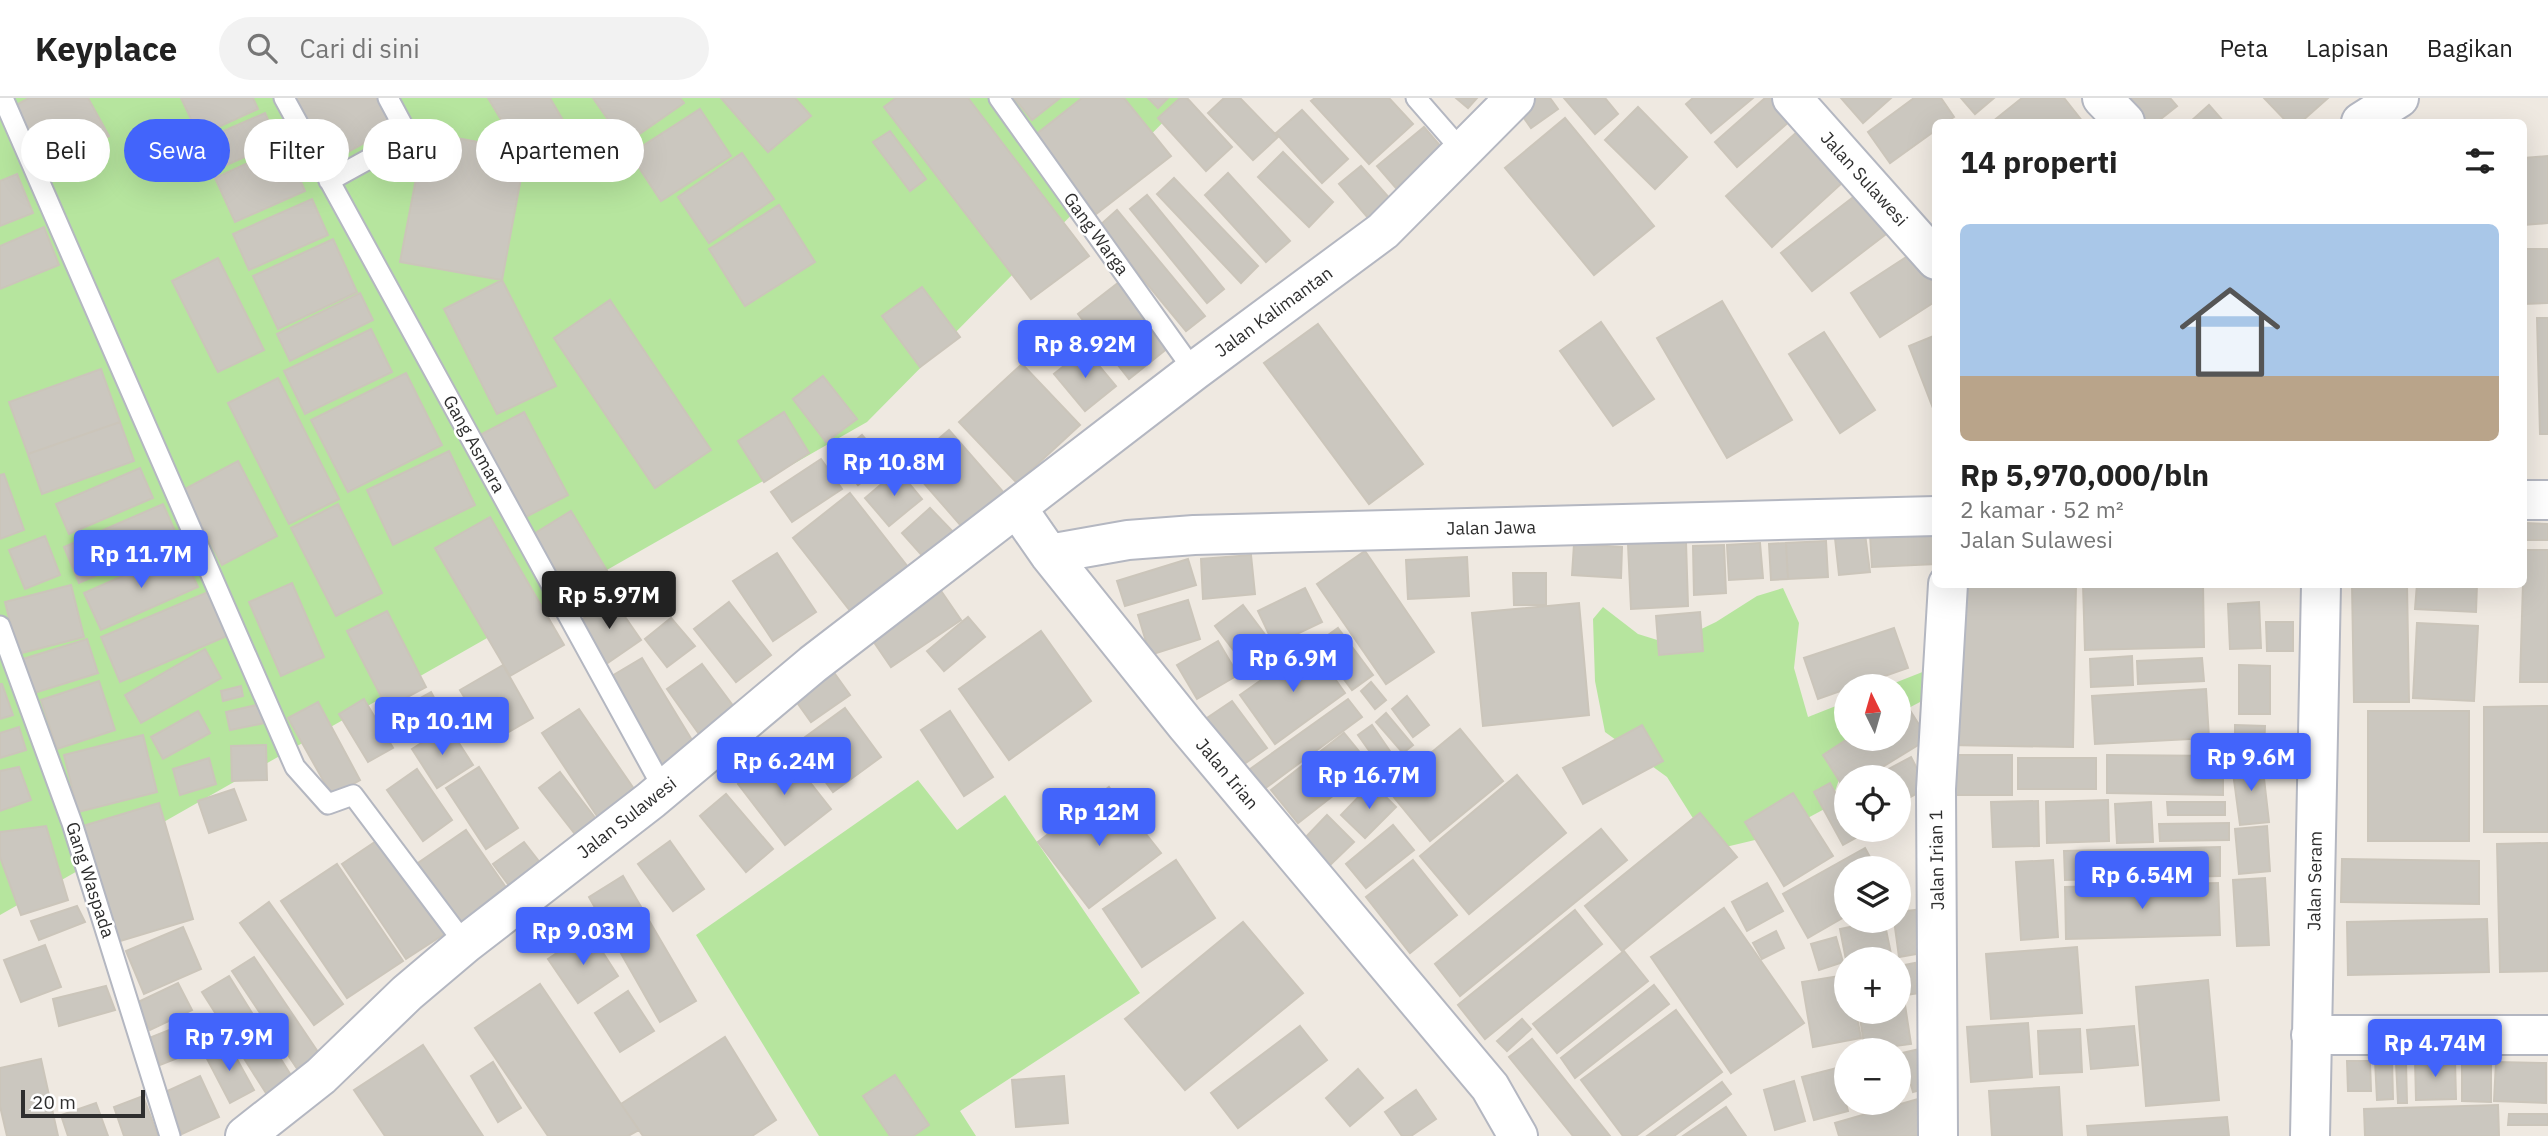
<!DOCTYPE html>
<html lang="id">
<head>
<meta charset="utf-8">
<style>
	:root { --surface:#fff; --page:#f2f2f2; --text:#222; --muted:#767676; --line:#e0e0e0; --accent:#4264fb }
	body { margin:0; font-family:"IBM Plex Sans",sans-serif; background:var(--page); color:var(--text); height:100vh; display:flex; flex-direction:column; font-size:26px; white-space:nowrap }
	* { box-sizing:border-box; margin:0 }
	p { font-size:23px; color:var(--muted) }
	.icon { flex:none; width:38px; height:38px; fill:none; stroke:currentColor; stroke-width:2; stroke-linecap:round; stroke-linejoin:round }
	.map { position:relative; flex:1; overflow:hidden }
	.drawer { position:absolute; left:1932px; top:21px; width:595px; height:469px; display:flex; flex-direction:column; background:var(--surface); border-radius:10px; box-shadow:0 7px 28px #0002 }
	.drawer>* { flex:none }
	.banner { position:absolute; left:21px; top:21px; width:665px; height:63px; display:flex; gap:14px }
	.needle { width:46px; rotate:355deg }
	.fabs { position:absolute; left:1834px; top:576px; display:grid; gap:14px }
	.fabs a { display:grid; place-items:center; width:77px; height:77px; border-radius:50%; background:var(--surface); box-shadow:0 7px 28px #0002; font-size:35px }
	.scale { position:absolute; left:21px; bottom:18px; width:124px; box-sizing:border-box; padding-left:7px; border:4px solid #2e2e2e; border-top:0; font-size:19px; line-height:24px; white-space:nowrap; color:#2e2e2e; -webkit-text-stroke:5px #fff; paint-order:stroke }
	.price { position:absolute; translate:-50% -60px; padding:0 16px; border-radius:7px; background:var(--accent); color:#fff; font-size:23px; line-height:46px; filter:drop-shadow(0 2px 4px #0008) }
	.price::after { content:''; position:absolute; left:50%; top:42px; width:21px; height:16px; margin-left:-10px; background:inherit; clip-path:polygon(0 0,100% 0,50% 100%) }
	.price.active { background:#222; color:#fff }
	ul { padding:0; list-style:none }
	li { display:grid; align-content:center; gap:14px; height:371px; padding:0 28px }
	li+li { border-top:2px solid var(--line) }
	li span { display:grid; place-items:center; height:217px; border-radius:10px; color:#555 }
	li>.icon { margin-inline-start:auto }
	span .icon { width:126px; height:126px; fill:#fffc; stroke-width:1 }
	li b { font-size:30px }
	h2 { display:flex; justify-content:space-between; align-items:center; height:84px; padding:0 28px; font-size:30px }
	.tag { padding:0 24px; border-radius:32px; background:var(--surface); box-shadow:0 7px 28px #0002; font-size:24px; line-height:63px }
	.tag.active { background:var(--accent); color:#fff }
	header { display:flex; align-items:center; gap:42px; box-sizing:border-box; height:98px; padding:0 35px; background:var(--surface); border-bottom:2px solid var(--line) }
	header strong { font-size:33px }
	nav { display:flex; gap:38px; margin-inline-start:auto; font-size:24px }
	.search { width:490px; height:63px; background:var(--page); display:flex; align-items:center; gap:18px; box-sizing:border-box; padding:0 24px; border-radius:38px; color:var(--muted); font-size:26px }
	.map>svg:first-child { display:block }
	.green { fill:#b6e59e }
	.building { fill:#cbc7bf; stroke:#cbc5ba; stroke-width:2 }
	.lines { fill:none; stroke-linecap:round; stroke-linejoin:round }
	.service-casing { stroke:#b4b7c1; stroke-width:23 }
	.minor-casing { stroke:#b4b7c1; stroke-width:42 }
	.tertiary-casing { stroke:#b4b7c1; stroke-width:42 }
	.service { stroke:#fff; stroke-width:19 }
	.minor { stroke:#fff; stroke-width:38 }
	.tertiary { stroke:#fff; stroke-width:38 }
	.labels { text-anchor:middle; stroke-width:5; stroke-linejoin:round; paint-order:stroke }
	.street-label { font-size:18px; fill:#2e2e2e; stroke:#fff }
</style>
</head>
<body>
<header>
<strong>Keyplace</strong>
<div class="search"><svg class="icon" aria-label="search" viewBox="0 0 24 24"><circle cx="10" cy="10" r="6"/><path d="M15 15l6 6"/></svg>Cari di sini</div>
<nav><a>Peta</a><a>Lapisan</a><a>Bagikan</a></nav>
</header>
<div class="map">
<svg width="2548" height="1038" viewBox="0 0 2548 1038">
	<rect width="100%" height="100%" fill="#efe9e1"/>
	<!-- green -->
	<path class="green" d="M0,0H1187L867,324L0,817Z
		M1783,490L1799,525L1794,570L1808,619L1846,604V640L1853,641L1823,657L1844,667L1830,708L1776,737L1713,752L1667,679L1605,634L1595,583L1593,521L1603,509L1638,536L1670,546L1716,524L1757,498Z
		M1925,573L1922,603L1899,615V588H1887Z
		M918,682L957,732L1005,697L1140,895L960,1013L976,1038H819L696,837Z"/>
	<!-- building -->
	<path class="building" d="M29,0H88L109,38L43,74L9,11Z
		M181,0H253L258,11L199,38Z
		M295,0H377L393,29L330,64Z
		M488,0H550L564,24L518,50Z
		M593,0H680L684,5L625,46Z
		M721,0H795L811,18L768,54Z
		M896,0H968L1089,158L1031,201L884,9Z
		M1014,0H1060L1032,22Z
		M1082,0H1124L1171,58L1096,116L1034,38Z
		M1148,0H1168L1158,10Z
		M1180,0H1187L1232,49L1206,73L1158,20Z
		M1224,0H1240L1278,39L1253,62L1208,15Z
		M1315,0H1389L1413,26L1369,66L1311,3Z
		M1456,0H1477L1468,10Z
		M1537,0H1550L1558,11L1531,30L1519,13Z
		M1564,0H1605L1618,16L1595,36Z
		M1693,0H1753L1711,35L1686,6Z
		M1765,0H1783L1798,16L1737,69L1715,44Z
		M1841,0H1891L1863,25Z
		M1914,0H1941L1954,19L1946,24H1936V32L1890,65L1868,34Z
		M1961,0H1994L1975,16Z
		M2022,0H2064L2083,24H1992Z
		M2117,0H2170L2177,8L2157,24H2138Z
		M2264,0H2328L2301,24H2287Z
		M2209,7L2224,24H2190Z
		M1638,9L1687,59L1655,91L1605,42Z
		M700,11L731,58L661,103L630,56Z
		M1302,12L1348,61L1322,85L1276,35Z
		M265,15L278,44L209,75L196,45Z
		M1565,20L1654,128L1594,177L1505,70Z
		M1808,24L1854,74L1772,149L1726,98Z
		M1424,29L1442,50L1396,90L1377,68Z
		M890,33L926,81L910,93L873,44Z
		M425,34L526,53L502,182L400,164Z
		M285,48L305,93L235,124L215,80Z
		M1283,54L1333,104L1309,129L1258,79Z
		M742,55L774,101L709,145L678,99Z
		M2548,58V125L2524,127V60Z
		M1361,68L1391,102L1369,121L1339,86Z
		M1228,75L1290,143L1266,164L1205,97Z
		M17,76L33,115L0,128V83Z
		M1174,80L1258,168L1241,185L1157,96Z
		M1860,94L1890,133L1812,193L1781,155Z
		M1147,97L1224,191L1207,205L1130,111Z
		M312,101L328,137L249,172L233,136Z
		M779,107L815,164L745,208L709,151Z
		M1117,112L1205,218L1186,233L1099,128Z
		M44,129L59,167L0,191V148Z
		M333,141L357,194L278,231L253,178Z
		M2524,151H2548V205L2524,206Z
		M1914,154L1936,187V203L1880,239L1851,195Z
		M218,160L264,252L218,274L172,183Z
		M502,182L556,288L497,316L444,211Z
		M1118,185L1169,249L1129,281L1078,216Z
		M922,189L960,239L920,269L882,218Z
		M360,195L373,222L290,263L277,236Z
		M610,202L711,352L655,390L554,240Z
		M1722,203L1792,322L1727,360L1657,240Z
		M2537,220H2548V336H2540Z
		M1601,224L1654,301L1613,328L1560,253Z
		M1318,226L1423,366L1369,406L1264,265Z
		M371,231L392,274L305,316L284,273Z
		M1824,234L1875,312L1840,335L1789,256Z
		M1936,237V318L1909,248Z
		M1085,251L1116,288L1085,313L1054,276Z
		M1022,266L1080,327L1017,385L959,324Z
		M101,271L120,324L28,356L9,304Z
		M406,275L442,347L348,394L311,322Z
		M823,278L857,321L826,344L793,301Z
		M278,280L339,401L289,426L228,305Z
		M524,314L568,397L522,421L478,338Z
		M784,314L809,355L764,384L738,343Z
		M120,324L134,363L42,396L28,356Z
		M949,332L1004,395L963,430L908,367Z
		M862,337L886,365L858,387L835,359Z
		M449,353L475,407L393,447L367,392Z
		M821,361L842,391L792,424L771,394Z
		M238,363L277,438L222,467L183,392Z
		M140,370L153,400L69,436L56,406Z
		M898,372L922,401L889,428L865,400Z
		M4,376L24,432L0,441V377Z
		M850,395L912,474L855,519L793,440Z
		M163,406L179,442L79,485L64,449Z
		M338,406L382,495L336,518L291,430Z
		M930,410L956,437L927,463L902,435Z
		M571,413L612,481L572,504L532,437Z
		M490,419L564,547L510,578L435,450Z
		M2524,425L2548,426V442H2524Z
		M1936,435V466L1872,469L1870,437Z
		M1865,436L1870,474L1839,477L1835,440Z
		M45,438L60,477L25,491L9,452Z
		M1826,443L1828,479L1788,481L1786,445Z
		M1686,444L1688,508L1631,511L1628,446Z
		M1760,445L1763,480L1729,482L1727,447Z
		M1786,445L1788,481L1771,482L1769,446Z
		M1574,446L1622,449L1621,480L1572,477Z
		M1724,447L1726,495L1694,497L1693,448Z
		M181,452L198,489L101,532L84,495Z
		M2524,452H2548V584H2520Z
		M1365,453L1434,554L1386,586L1317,486Z
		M777,455L816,514L773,543L733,483Z
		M1251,457L1255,496L1203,501L1201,461Z
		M1467,459L1469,498L1408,501L1406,462Z
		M1188,461L1196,487L1125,508L1117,483Z
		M1513,475H1546V507H1514Z
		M292,485L324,559L281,578L249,504Z
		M1950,486H2076L2073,649L1948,647Z
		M2083,486H2203L2204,549L2085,552Z
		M2352,486H2407L2409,604H2354Z
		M2417,486H2477L2476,514L2415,511Z
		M71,487L84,539L18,556L5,504Z
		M937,487L961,522L891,569L867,534Z
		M1305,490L1322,524L1274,547L1258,513Z
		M208,494L227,538L120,584L101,539Z
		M612,500L641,542L606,566L577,525Z
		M1188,502L1200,541L1150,557L1138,517Z
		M729,504L771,557L736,584L694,531Z
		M2259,504L2261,550L2230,551L2228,506Z
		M1579,505L1589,617L1483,628L1472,515Z
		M1243,507L1275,550L1247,570L1215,528Z
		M387,513L426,589L387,610L347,533Z
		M1700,514L1703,553L1659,557L1656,518Z
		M968,519L985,539L944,573L927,553Z
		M671,520L695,548L667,569L645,541Z
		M2266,524H2293V553H2267Z
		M2417,525L2478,528L2474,603L2413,600Z
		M1338,530L1373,577L1352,592L1317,545Z
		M1894,530L1908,570L1856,588H1846V591L1818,601L1804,560Z
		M1041,533L1091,603L1009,662L959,591Z
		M87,541L98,575L31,596L20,562Z
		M1218,543L1238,577L1197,601L1177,567Z
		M1311,547L1345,595L1275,646L1240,597Z
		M205,551L221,580L141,625L125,597Z
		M2132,558L2133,587L2091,589L2090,561Z
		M642,560L698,652L664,672L610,579Z
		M2202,560L2204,583L2138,586L2137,563Z
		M702,566L740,617L704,643L667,591Z
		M503,567L533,620L491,644L460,592Z
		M2239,567L2270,568V616H2239Z
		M830,569L850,597L811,624L791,596Z
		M99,583L115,632L57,651L41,602Z
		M1371,584L1386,602L1375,611L1361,593Z
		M0,586H2L13,617L0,621Z
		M241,588L243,598L223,603L221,593Z
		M2206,591L2209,640L2095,646L2092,598Z
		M431,594L446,622L411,641L395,614Z
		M1407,598L1429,627L1413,639L1392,611Z
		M364,601L393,650L368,664L339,616Z
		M1348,601L1362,619L1260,694L1246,674Z
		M1232,603L1267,650L1240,669L1204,622Z
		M318,604L360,682L332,698L288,620Z
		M261,606L265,625L230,632L226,614Z
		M1906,606L1928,641L1866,679H1846L1845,692L1823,657L1849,640H1899V610Z
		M2548,608V734H2484V609Z
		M845,610L881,659L833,694L797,645Z
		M579,611L643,704L605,730L542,635Z
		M198,613L210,635L163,661L151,639Z
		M950,613L993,679L964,698L921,632Z
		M2368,613H2469V743H2368Z
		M1386,615L1413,647L1403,655L1376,624Z
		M1372,627L1394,659L1380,668L1358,637Z
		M1642,627L1663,663L1583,706L1563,670Z
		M2235,627L2265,628L2264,650L2235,649Z
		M448,628L473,667L437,690L412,651Z
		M19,629L26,652L0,660V635Z
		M1460,631L1503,683L1430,743L1387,691Z
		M1344,635L1371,668L1298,725L1271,692Z
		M143,637L157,694L78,714L64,657Z
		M266,647L267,682L232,683L231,648Z
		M783,650L831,711L785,747L738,686Z
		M1951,657H2012V697H1951Z
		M2107,657L2223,658V697L2107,695Z
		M1911,659L1927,690L1899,705V679H1874Z
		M209,660L216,686L180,697L173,671Z
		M2018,660H2096V691H2018Z
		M2262,663L2269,724L2240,727L2232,667Z
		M19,669L31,702L0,713V673Z
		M479,669L518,730L486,751L446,690Z
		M417,671L452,722L423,743L387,692Z
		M560,674L606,734L585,749L539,690Z
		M1517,677L1566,735L1469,816L1420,758Z
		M1372,685L1396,709L1365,740L1341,717Z
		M1830,685L1846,715V732H1856L1859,738L1843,747L1814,694Z
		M1109,689L1161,755L1089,810L1038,744Z
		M234,691L246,722L209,735L198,703Z
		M1793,695L1833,758L1784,788L1745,724Z
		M726,696L773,751L746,774L700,718Z
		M2108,702L2109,743L2047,745L2046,704Z
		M2038,703L2039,748L1993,749L1991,704Z
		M2151,704L2153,744L2117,745L2115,706Z
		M2167,704H2225V717H2168Z
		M159,705L193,821L117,844L83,728Z
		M1700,715L1737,759L1622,853L1585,808Z
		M1327,717L1354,744L1329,768L1303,742Z
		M2229,725V742L2160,743L2159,726Z
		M1393,727L1414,752L1366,790L1346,766Z
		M46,728L68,802L21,817L0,759V734Z
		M2267,728L2270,773L2239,776L2235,731Z
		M1601,731L1627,762L1460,898L1435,866Z
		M466,732L512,798L460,833L415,767Z
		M381,740L446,835L406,861L342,766Z
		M670,743L704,791L673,813L638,766Z
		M524,744L548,775L516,797L493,766Z
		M2548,745V873L2500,874L2497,746Z
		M2220,749V778L2065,782L2064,753Z
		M1865,750L1876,770H1846V818L1808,840L1783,796Z
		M2342,761L2479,763V806L2341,804Z
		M1176,762L1215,820L1142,869L1103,811Z
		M1413,762L1457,817L1410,855L1366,799Z
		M2053,762L2058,839L2021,842L2016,764Z
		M337,766L403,863L347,900L281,803Z
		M623,778L696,903L660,924L589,799Z
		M2265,780L2269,847L2237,848L2233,782Z
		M1767,785L1783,813L1747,833L1732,804Z
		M2218,785L2220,837L2066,841L2065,789Z
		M269,804L343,906L314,927L240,825Z
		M77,808L85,824L39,842L31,823Z
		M1724,810L1804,925L1731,975L1651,859Z
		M1922,811L1928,854L1899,859L1894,822H1899V814Z
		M1575,812L1602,846L1485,941L1458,907Z
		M2487,821L2489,874L2348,877L2347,824Z
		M1884,822L1891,856L1846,862L1840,831Z
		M1243,824L1303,895L1185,992L1125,921Z
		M183,829L201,871L144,896L126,853Z
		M589,833L618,878L578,905L548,861Z
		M1776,833L1784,850L1762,861L1753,845Z
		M1836,839L1843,864L1819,872L1811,846Z
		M45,847L61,889L21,904L4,862Z
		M2077,849L2082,915L1991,921L1986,856Z
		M1624,853L1648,883L1557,955L1533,926Z
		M254,859L320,957L298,972L232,873Z
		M1915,865L1920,895L1899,898V868Z
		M1846,877V914H1856L1861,940L1813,949L1802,884Z
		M229,878L297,987L271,1003L202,894Z
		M2208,882L2219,1002L2146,1008L2136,889Z
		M178,885L192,912L150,932L136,905Z
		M540,886L621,1006L639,1032L628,1038H548L475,930Z
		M1654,887L1669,906L1575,980L1561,960Z
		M106,888L115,912L59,928L53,901Z
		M628,893L654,933L620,954L595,915Z
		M1905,907L1911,946L1865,952L1859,914H1899V908Z
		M1676,912L1722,974L1636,1038H1623L1581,982Z
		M1522,921L1531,931L1507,953L1497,943Z
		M192,923L203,950L160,967L149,940Z
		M2028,925L2032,979L1971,984L1967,929Z
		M1300,928L1327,962L1238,1030L1211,995Z
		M2134,928L2138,967L2091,971L2087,932Z
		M2080,931L2082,974L2040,976L2038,933Z
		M725,939L776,1022L752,1038H643L621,1006Z
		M1532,941L1610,1038H1573L1509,959Z
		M228,945L254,992L230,1005L205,957Z
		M423,947L483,1038H385L354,992Z
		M1924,950L1935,988L1913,994L1902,955Z
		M41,961L58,1038H7L0,1008V970Z
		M2415,961H2455L2456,1001L2416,1002Z
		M2375,962H2392L2393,1001L2377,1002Z
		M2347,963H2370L2371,993H2348Z
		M493,964L521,1010L498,1024L471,978Z
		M2396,964H2406L2407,1005H2398Z
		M2462,964H2491V1004L2462,1003Z
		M2496,964L2546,965V1005L2494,1003Z
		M1899,969L1904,997L1899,998Z
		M1837,970L1848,1013L1814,1022L1802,979Z
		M1358,971L1383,1000L1350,1028L1326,1000Z
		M895,977L929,1027L913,1038H890L863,998Z
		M200,978L219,1019L182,1036L163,995Z
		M1064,978L1068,1025L1016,1029L1012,982Z
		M1794,983L1805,1023L1775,1032L1764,992Z
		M1722,984L1731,996L1674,1038H1647Z
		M2059,989L2062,1038H1992L1989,993Z
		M1416,992L1436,1021L1411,1038H1402L1385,1014Z
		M143,998L158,1038H124L114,1009Z
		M1918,1001L1929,1038H1839L1835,1025Z
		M96,1005L108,1038H68L61,1017Z
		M2498,1007L2499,1038H2365L2364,1011Z
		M1726,1009L1746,1038H1683Z
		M2509,1016H2548V1027H2508Z
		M2227,1019L2229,1038H2088L2087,1028Z"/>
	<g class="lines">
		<defs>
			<path id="service" d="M3,0L295,669L328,706L353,697L465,846
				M284,0L664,692
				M999,0L1194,273
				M1416,0L1464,55
				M329,83L409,39L388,0
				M0,528L72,725L170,1038"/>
			<path id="minor" d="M1792,0L1936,162
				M2102,0L2125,24
				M2361,24L2399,0
				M2524,402H2548
				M1017,410L1049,456L1187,628L1490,989L1518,1038
				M1049,456L1128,442L1194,437L1936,418
				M2311,937H2548
				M1938,1038L1936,691L1948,486
				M2310,1038L2321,486"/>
			<path id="tertiary" d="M245,1038L321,978L407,895L465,846L651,702L813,566L1194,273L1383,133L1515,0"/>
		</defs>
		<!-- service casing -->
		<use href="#service" class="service-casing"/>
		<!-- minor casing -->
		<use href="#minor" class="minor-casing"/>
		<!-- tertiary casing -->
		<use href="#tertiary" class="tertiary-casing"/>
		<!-- service -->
		<use href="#service" class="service"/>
		<!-- minor -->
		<use href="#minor" class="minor"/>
		<!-- tertiary -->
		<use href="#tertiary" class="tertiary"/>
	</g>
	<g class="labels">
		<!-- street labels -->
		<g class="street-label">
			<text transform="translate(1864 81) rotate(48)" y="6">Jalan Sulawesi</text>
			<text transform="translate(1096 136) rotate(54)" y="6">Gang Warga</text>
			<text transform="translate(1274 214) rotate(-36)" y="6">Jalan Kalimantan</text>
			<text transform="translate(474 346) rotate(61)" y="6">Gang Asmara</text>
			<text transform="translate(1491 430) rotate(-1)" y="6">Jalan Jawa</text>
			<text transform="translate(1227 676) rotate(50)" y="6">Jalan Irian</text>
			<text transform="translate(627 720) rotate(-38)" y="6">Jalan Sulawesi</text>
			<text transform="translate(1937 762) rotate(-91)" y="6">Jalan Irian 1</text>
			<text transform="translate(90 782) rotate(72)" y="6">Gang Waspada</text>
			<text transform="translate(2315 783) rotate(-89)" y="6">Jalan Seram</text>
		</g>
	</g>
</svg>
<div class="fabs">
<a><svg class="needle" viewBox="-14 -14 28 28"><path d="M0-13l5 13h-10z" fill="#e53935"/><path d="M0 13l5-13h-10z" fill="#767676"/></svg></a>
<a><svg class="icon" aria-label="locate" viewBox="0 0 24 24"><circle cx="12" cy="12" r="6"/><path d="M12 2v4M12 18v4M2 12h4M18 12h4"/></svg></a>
<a><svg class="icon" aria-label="layers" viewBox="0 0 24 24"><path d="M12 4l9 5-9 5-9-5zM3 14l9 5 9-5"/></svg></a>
<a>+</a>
<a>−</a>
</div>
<div class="scale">20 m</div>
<b class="price" style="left:1085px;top:282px">Rp 8.92M</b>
<b class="price" style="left:894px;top:400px">Rp 10.8M</b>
<b class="price" style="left:141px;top:492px">Rp 11.7M</b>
<b class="price active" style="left:609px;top:533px">Rp 5.97M</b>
<b class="price" style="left:1293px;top:596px">Rp 6.9M</b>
<b class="price" style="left:442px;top:659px">Rp 10.1M</b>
<b class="price" style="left:2251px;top:695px">Rp 9.6M</b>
<b class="price" style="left:784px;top:699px">Rp 6.24M</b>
<b class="price" style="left:1369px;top:713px">Rp 16.7M</b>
<b class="price" style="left:1099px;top:750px">Rp 12M</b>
<b class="price" style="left:2142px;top:813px">Rp 6.54M</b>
<b class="price" style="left:583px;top:869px">Rp 9.03M</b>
<b class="price" style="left:229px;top:975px">Rp 7.9M</b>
<b class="price" style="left:2435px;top:981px">Rp 4.74M</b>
<div class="banner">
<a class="tag">Beli</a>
<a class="tag active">Sewa</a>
<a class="tag">Filter</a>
<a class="tag">Baru</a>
<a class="tag">Apartemen</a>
</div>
<section class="drawer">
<h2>14 properti<svg class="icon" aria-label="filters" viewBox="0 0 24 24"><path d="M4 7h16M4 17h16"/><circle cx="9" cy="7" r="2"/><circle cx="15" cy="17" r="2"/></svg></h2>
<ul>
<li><span style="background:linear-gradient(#a9c7e8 70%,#b9a48a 0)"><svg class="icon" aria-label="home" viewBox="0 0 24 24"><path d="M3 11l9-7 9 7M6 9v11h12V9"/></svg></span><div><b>Rp 5,970,000/bln</b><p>2 kamar · 52 m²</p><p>Jalan Sulawesi</p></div></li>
</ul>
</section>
</div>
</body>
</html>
